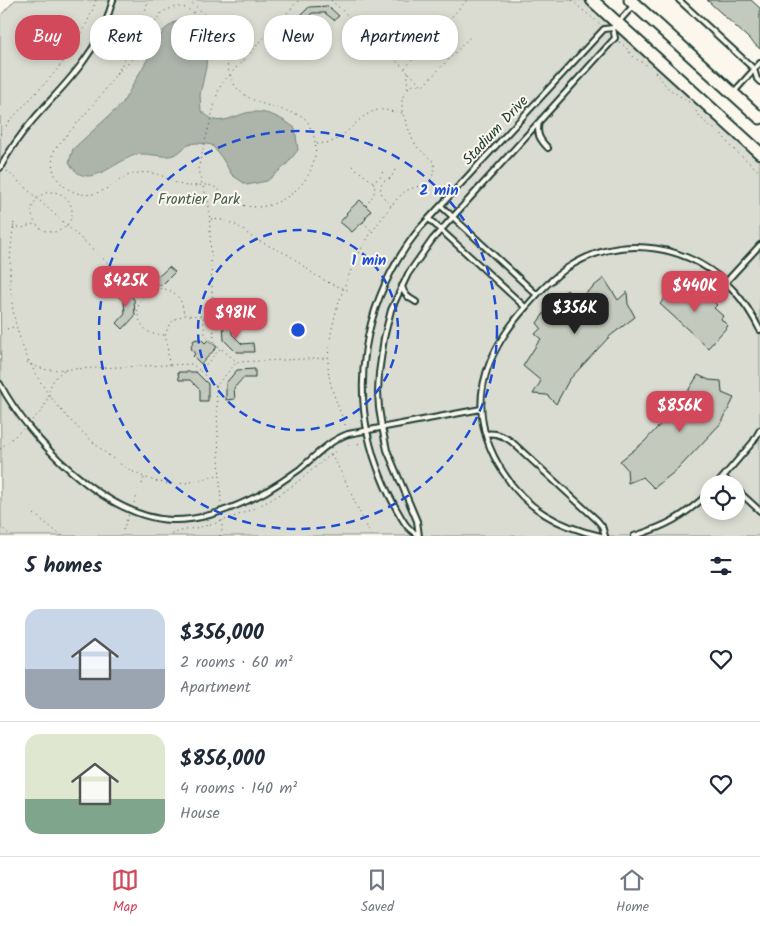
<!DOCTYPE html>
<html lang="en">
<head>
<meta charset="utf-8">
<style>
	:root { --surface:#fff; --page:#f6f6f7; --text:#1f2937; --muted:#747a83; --line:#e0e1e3; --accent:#d1495b }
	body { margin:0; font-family:Kalam,sans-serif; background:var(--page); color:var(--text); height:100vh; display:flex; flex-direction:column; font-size:19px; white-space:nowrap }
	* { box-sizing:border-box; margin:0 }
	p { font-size:16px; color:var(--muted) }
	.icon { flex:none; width:28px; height:28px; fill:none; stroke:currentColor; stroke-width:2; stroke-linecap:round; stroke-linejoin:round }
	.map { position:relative; height:536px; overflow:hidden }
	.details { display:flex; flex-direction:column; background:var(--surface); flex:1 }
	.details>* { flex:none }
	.banner { position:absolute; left:15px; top:15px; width:500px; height:45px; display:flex; gap:10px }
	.controls { position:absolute; left:700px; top:475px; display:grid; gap:10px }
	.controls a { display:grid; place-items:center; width:45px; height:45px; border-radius:50%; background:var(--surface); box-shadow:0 2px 8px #0003; font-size:25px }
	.price { position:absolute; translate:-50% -42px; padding:0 11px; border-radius:10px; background:var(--accent); color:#fff; font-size:16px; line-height:32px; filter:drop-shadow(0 1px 2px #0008) }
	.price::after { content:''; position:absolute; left:50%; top:30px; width:15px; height:11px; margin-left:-8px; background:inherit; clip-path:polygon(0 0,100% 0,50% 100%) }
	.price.selected { background:#222; color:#fff }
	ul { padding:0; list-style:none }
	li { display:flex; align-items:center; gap:15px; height:125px; padding:0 25px }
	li+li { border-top:1px solid var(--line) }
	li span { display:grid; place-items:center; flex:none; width:140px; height:100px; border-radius:15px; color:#555 }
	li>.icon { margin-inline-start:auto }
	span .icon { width:60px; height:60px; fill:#fffc; stroke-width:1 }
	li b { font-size:21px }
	h2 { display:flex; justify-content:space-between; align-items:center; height:60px; padding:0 25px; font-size:21px }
	.pill { padding:0 18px; border-radius:20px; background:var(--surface); box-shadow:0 2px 8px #0003; font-size:18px; line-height:45px }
	.pill.selected { background:var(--accent); color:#fff }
	.dock { display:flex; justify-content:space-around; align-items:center; height:70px; border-top:1px solid var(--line); background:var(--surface); font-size:14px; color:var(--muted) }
	.dock a { display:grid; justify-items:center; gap:2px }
	.dock .selected { color:var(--accent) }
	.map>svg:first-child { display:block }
	.green { fill:#dbdcd1; stroke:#7d8c82; fill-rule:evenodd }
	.water { fill:#adb4aa; stroke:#74847b }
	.building { fill:#c4c9be; stroke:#1f3d34 }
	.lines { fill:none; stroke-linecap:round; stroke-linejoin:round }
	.lane-casing { stroke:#1f3d34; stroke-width:8 }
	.secondary-casing { stroke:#1f3d34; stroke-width:15 }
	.path { stroke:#1f3d34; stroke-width:1; stroke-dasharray:1 4; stroke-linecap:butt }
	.lane { stroke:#fbf7ec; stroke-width:4 }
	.secondary { stroke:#fbf7ec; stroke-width:11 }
	.ring { fill:none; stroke:#1d4ed8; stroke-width:2.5; stroke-dasharray:9 6 }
	.labels { text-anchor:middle; stroke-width:4; stroke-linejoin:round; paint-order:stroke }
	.street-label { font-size:15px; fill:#1f3d34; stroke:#fbf7ec }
	.park-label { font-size:15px; fill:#455d53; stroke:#fbf7ec }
	.centre { fill:#1d4ed8; stroke:#fbf7ec; stroke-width:2.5 }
	.ring-label { font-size:15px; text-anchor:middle; font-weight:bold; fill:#1d4ed8; stroke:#fbf7ec; stroke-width:4; stroke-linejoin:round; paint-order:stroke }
</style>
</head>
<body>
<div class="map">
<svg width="760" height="536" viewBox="0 0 760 536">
	<rect width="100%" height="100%" fill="#fbf7ec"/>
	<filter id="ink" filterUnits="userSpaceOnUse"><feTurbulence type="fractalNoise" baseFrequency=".02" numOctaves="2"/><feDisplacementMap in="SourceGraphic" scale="10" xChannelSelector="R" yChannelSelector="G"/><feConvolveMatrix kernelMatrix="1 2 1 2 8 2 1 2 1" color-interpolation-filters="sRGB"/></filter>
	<g filter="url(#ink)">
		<!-- green -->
		<path class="green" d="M15,0H590L760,154V536H1L0,16ZM709,484H736V511H709Z"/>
		<!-- water -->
		<path class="water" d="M183,19L194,22L204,32L207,49L206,67L200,95L201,111C205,114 210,118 214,120C227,123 239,113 252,112C269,111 283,119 295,128L298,150L286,165L267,181L247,185L232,175L222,158L212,145C207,144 201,143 196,143C186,143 180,155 169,156C158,157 146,152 135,155C113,162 86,194 69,162L73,149L122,104L164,30L173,23Z"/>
		<!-- building -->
		<path class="building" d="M707,0H751L760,8V49Z
			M328,6L339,16L334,20L325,13H312L304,22L299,17L309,7Z
			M360,200L371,211L365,218L366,219L352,232L340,222L347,214L346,213Z
			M169,267L175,272L162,285L146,286L133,274L138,268L147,276L160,275Z
			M604,278L618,300L627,292L628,304L635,317L610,336L569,380L556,404L547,395L533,394L541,381L523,366L537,344L541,339L535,334L541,328L537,323L551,304L567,290L577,300Z
			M680,281L687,287L689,285L698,293L701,290L717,305L714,308L723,316L721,319L728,326L708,348L660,304Z
			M121,287L134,299L135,316L123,329L117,323L125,314L124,301L115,293Z
			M223,323H232V334L242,344L253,343L254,352H236L224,340Z
			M198,339L202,340L205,343L208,340L217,347L201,364L193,356L195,354L192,350L191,346L194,340Z
			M255,369V378H243L234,388L235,399L226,400V383L237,370Z
			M178,372H196L208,384V401H200V390L190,380H179Z
			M698,375L709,380L721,381L722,393L734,398L722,422L678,469L654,488L643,477L628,483L627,469L620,461L644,442L681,402Z"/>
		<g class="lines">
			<defs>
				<path id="lane" d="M679,0L754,69L757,79L760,82
					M733,93L760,63
					M539,122C536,134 540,140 548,148
					M0,168C9,151 20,135 33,120C49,101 68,83 83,62C97,44 107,22 113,0
					M441,206L537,295
					M429,219L525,307
					M726,282L760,245
					M402,286C404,295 409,298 416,302
					M0,384C29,439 106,518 172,520C204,521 237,507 265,492C277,485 289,477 300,469C316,455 329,441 348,434L481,409
					M486,434C496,432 504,436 512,442L597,520L602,526L605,536
					M724,477L730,484
					M717,484L753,442L760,430
					M736,489L760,511
					M419,536C415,533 410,530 407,526C405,524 403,520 401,517C394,505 387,492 382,479C346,394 362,300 420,228L604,29L613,28L634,5
					M419,536L417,521L387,450L382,427L379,408L378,392L379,373L384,338L391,310L408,274L432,240L615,38L613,28
					M601,536C559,527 526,509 503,472C464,412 481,357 526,307C538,293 551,279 567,268C622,232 692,244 735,292C745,303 753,316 760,330
					M634,536C667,526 683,517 709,493"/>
				<path id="secondary" d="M592,0L760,153
					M630,0L760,118"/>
			</defs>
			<!-- lane casing -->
			<use href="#lane" class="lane-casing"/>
			<!-- secondary casing -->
			<use href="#secondary" class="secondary-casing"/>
			<!-- path -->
			<path class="path" d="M189,0L247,54
				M331,0L408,72L407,88L402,99V111L413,141L418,148L434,162C435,168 434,174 430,180C424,187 414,186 406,191C396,197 377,225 370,235C347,269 323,336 329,376C332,394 340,410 346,427
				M572,0L579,7L600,24
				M619,42C627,47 626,49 632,55C637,61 644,63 650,67
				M405,68L467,0
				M655,72L669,89L689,102
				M116,73C133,64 143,40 153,26C155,22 158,17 161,13C166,9 173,8 179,7C193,6 217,34 222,46C227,57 227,71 233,82C243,102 273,106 292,113C296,114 302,115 305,119C309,122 310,128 312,132C318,145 316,156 311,169C301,194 267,215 240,204C230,200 222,190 212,186C202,183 192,188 182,185C171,182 163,174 151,173C142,172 132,173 125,177C109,186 97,199 77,193C70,191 64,187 59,181C51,172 51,160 55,149C72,128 91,109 107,87C126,62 141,30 148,0
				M409,73L423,86L471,36
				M408,88L413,85H421
				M693,107L701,118L708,125L721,133L730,146L760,172
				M0,134C17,110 40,91 59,67C75,47 88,25 96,0
				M317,144C324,143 330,143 336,140C351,131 360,114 378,110C387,109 394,113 402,113
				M352,166L373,182L380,178L384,169
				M7,171L144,296
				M32 212a20 20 0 1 1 40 0a20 20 0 1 1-40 0Z
				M366,206C371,198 378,192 373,182
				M391,206C384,199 377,191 383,181L391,178L396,168
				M211,219L223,220L238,226L254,239L289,255L315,275L331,284L348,290
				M363,222L372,231
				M14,223C0,313 22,379 90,439C111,459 136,478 164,483C184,487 201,478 220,475
				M13,226L22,228L34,224
				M204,316H212
				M7,329L13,327
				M164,335C159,335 154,335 149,332C139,325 134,311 141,300C149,285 172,285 180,300C183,305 183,310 184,315
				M214,342L209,205C206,193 200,181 198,169L217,95L219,89L223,82L299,0
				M220,349L200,371L216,386L236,363
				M27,362L34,366L47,370L192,364L200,371
				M169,365L167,343L165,336L169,325L175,319L184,315L203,316L205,335L237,362L327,358
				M216,386L221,504
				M32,420C37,415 43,411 45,405C52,388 47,383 64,370
				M348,445L363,443
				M0,449L23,429
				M331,454C347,481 357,510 372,536
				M142,484L144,478
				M134,503L138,494
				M34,514L62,536
				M0,526L11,536
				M123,530L129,514
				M167,536C185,528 204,528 222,521C245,513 268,503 288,489C305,477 319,463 336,451
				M220,536L222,530V518"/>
			<!-- lane -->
			<use href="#lane" class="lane"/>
			<!-- secondary -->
			<use href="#secondary" class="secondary"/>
		</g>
	</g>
	<!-- distance rings -->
	<g class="ring">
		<circle cx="298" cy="330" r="100"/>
		<circle cx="298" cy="330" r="199"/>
	</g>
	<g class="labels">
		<!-- street labels -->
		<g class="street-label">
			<text transform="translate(495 130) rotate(-47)" y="5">Stadium Drive</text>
		</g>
		<!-- park labels -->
		<g class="park-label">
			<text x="199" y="204">Frontier Park</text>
		</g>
	</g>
	<circle cx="298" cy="330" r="8" class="centre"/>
	<g class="ring-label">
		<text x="439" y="195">2 min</text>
		<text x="369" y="265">1 min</text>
	</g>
</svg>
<div class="controls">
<a><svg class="icon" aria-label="locate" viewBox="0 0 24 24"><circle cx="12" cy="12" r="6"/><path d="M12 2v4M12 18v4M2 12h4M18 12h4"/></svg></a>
</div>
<b class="price" style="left:126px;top:308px">$425K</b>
<b class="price" style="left:695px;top:313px">$440K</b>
<b class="price selected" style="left:575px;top:335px">$356K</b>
<b class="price" style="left:236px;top:340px">$981K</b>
<b class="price" style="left:680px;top:433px">$856K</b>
<div class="banner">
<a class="pill selected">Buy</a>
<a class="pill">Rent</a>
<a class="pill">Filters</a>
<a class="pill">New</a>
<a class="pill">Apartment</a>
</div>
</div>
<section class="details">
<h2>5 homes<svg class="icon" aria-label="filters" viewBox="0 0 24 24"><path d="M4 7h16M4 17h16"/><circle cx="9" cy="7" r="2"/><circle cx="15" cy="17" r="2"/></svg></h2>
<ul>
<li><span style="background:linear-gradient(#c9d6e8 60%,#9aa5b1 0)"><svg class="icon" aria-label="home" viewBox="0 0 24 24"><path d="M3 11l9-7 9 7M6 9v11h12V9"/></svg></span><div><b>$356,000</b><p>2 rooms · 60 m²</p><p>Apartment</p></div><svg class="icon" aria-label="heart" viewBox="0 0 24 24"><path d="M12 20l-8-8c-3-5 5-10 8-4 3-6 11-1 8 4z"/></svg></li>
<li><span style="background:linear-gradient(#dfe7d0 65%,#7fa58c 0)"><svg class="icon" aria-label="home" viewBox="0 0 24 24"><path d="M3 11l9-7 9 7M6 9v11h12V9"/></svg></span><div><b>$856,000</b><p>4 rooms · 140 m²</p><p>House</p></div><svg class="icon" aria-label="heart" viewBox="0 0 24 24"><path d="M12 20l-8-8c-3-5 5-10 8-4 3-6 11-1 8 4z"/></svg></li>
</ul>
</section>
<nav class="dock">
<a class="selected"><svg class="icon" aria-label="map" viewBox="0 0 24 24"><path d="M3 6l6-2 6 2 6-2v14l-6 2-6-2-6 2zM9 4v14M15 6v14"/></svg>Map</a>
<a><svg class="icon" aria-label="saved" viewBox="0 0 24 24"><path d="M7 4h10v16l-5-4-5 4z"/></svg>Saved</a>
<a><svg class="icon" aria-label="home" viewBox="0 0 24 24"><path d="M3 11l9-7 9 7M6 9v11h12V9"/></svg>Home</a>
</nav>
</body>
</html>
